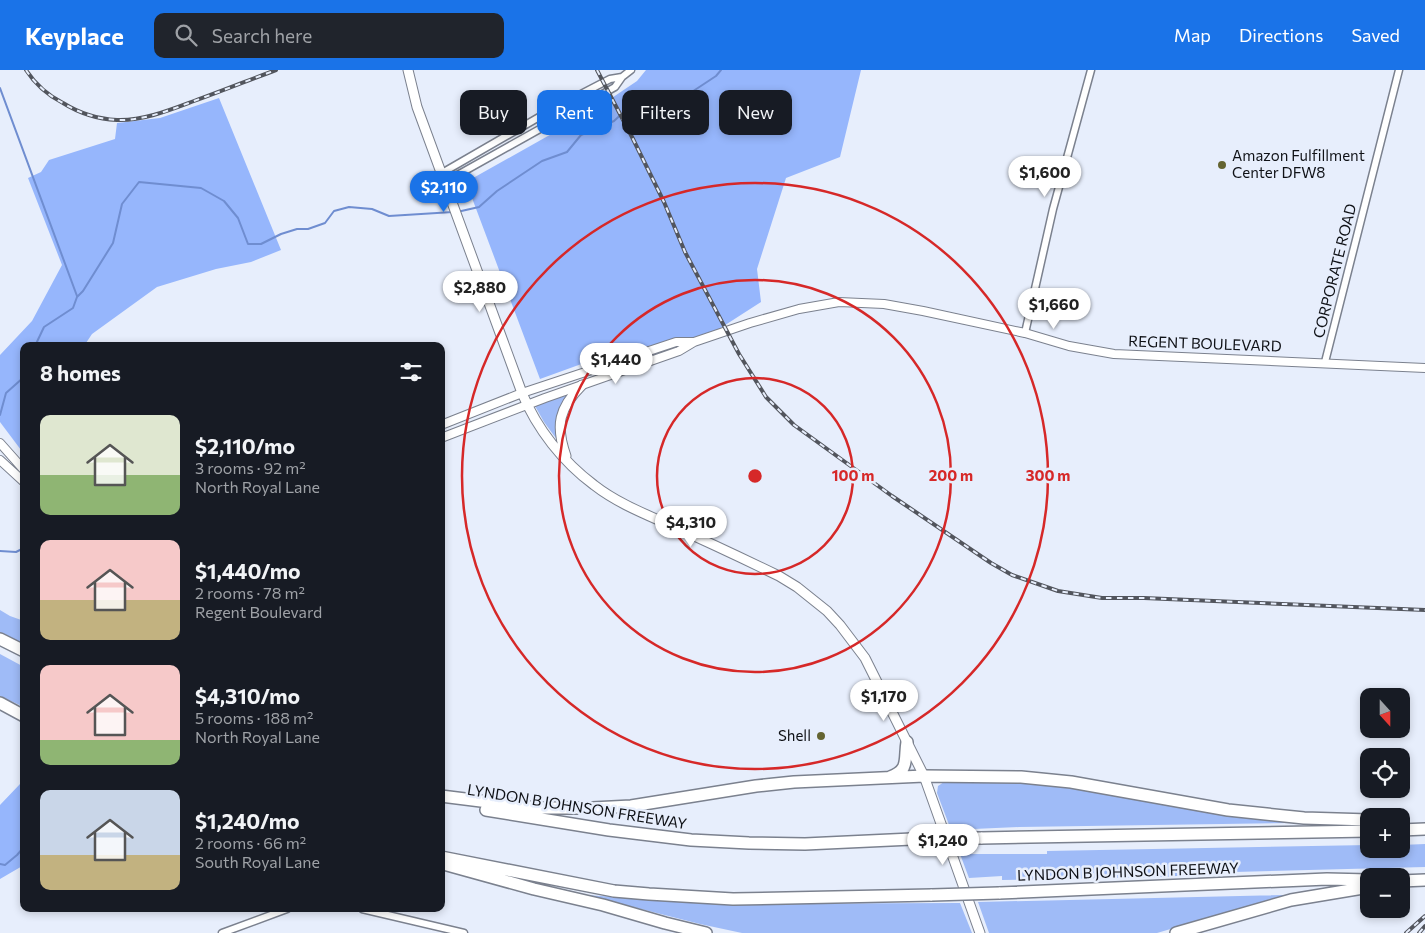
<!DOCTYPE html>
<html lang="en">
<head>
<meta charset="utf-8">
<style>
	:root { --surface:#171b24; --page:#20242c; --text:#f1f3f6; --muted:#9ea1a6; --accent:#1a73e8 }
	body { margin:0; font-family:Commissioner,sans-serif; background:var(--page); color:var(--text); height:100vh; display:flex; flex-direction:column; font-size:19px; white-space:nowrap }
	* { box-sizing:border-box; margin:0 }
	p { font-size:16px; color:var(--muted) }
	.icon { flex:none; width:28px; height:28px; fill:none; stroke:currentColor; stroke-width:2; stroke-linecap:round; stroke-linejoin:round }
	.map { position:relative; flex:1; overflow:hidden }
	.sheet { position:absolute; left:20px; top:272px; width:425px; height:570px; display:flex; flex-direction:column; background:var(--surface); border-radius:10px; box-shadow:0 2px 8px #0003 }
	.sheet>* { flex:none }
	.guide { position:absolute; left:460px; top:20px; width:475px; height:45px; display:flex; gap:10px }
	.needle { width:32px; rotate:159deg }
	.buttons { position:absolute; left:1360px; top:618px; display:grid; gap:10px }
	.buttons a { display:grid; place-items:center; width:50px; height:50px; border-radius:10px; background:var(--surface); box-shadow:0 2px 8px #0003; font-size:25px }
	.price { position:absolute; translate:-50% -42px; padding:0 11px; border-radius:18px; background:#fff; color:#222; font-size:16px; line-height:32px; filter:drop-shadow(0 1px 2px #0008) }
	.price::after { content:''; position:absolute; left:50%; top:30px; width:15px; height:11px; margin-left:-8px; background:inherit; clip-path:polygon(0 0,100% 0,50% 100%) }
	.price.on { background:var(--accent); color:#fff }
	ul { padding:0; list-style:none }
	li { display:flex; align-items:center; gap:15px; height:125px; padding:0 20px }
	li span { display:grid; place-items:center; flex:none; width:140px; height:100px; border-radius:10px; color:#555 }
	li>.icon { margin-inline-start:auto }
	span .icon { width:60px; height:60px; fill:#fffc; stroke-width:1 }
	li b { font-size:21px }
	h2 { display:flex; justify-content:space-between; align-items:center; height:60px; padding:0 20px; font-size:21px }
	.chip { padding:0 18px; border-radius:10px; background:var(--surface); box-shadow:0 2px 8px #0003; font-size:18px; line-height:45px }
	.chip.on { background:var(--accent); color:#fff }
	header { display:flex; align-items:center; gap:30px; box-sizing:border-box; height:70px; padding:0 25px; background:var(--accent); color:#fff }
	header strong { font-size:24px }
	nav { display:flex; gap:28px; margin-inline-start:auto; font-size:18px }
	.search { width:350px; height:45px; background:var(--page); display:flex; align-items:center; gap:12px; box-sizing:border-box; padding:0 18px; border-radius:10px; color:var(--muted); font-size:19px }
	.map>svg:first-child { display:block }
	.green { fill:#9fbbf7 }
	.forest { fill:#96b6fc }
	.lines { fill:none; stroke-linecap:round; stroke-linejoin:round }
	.stream { stroke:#6f8dd0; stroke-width:2 }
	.minor-casing { stroke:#7b818e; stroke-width:9 }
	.tertiary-casing { stroke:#7b818e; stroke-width:10 }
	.secondary-casing { stroke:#7b818e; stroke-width:11 }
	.motorway-casing { stroke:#7b818e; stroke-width:14 }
	.minor { stroke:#fff; stroke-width:6 }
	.tertiary { stroke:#fff; stroke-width:8 }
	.secondary { stroke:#fff; stroke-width:9 }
	.motorway { stroke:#fff; stroke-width:11 }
	.rail-casing { stroke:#52555d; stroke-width:4 }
	.rail { stroke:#e7eefc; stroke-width:2; stroke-dasharray:5.5; stroke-linecap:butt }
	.motorway-bridge-casing { stroke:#7b818e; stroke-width:14; stroke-linecap:butt }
	.motorway-bridge { stroke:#fff; stroke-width:11 }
	.ring { fill:none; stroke:#d62828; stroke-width:2.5 }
	.poi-dot { fill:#646431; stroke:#e7eefc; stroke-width:2 }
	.labels { text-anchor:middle; stroke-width:5; stroke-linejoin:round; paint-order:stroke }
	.poi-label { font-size:15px; fill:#0f1116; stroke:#e7eefc; text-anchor:start }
	.street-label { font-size:15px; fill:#0f1116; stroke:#e7eefc }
	.centre { fill:#d62828; stroke:#e7eefc; stroke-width:2.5 }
	.ring-label { font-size:15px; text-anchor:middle; font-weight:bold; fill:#d62828; stroke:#e7eefc; stroke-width:5; stroke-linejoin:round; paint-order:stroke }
</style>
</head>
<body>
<header>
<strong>Keyplace</strong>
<div class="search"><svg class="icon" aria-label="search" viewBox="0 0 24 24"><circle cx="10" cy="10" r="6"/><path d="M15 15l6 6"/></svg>Search here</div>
<nav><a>Map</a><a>Directions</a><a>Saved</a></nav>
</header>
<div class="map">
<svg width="1425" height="863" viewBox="0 0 1425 863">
	<rect width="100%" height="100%" fill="#e7eefc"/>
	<!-- green -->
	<path class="green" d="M566,325L568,326L558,371L544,352L535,336Z
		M0,540L10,546L24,551V576L0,563Z
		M0,584L24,597V637L0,626Z
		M1014,710L1057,713L1292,749V753L1019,757L951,760L937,723L938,716L944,712Z
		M1425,774V797L1234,802L1162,807L1002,810V806L969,808L960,784H1047V781L1369,775V779H1401V775Z
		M586,825L716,834L960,833L972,863H742L700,854Z
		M1286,825L1157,863H989L978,832Z"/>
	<!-- forest -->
	<path class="forest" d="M646,0H861L840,87L786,108L757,199L761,232L705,268L620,280L540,309L466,112L594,40L637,11Z
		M219,28L281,180L251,192L216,199L157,217L92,264L84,276H24V384L0,352V285L32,251L62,195L28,108L41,102L49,90L115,69L117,53L160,48Z
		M24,696V795L0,809V735L20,714Z"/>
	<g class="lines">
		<!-- stream -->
		<path class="stream" d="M0,18L77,226
			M457,142L479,137L497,121L542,91L567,82L581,65L614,51L627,39L639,35L647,29L654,28L662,39H666L716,6L721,0
			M35,276L44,257L73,238L77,227L83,221L113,173L122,134L139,112L201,118L224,131L238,148L248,174H261L281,164L297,159H308L325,153L334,141L349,137L372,139L389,146L453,142
			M0,345L6,323L24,307
			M0,481L16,482L24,478
			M0,794L5,795L17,785L24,777"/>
		<defs>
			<path id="minor" d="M442,103L560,35L610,9L622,7
				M445,112L615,17L622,7L631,0
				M1025,263L1053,139L1091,0
				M1325,292L1399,0
				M362,839L464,863
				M222,863L287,839"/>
			<path id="tertiary" d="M441,355L522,323L676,272H693
				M441,368L545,328L679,281L694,272L750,253L799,239L839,232L884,234L923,241L1025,263L1069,276L1114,284L1425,298
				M0,373L24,400
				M0,390L24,412"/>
			<path id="secondary" d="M408,0L417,37L522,323C537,359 563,392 594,415C617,433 645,444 672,456C708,472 744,489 779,506L797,517L827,541L840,555L865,588L924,706L980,863
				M566,386C555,355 559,338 582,315"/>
			<path id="motorway" d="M0,569L24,581
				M0,633L24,646
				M890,707C910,700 904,689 907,672
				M441,726L537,738H592L631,736L756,716L794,712L924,706L1021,707L1071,712L1228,740L1304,748L1369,750
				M486,740L609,760L691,770L749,773L805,774L912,769
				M1401,760L1425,759
				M981,768L1369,761
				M441,787L614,821L649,824L733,829L932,825
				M447,795L534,819L603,835L665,853L706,863
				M1401,811L1425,810
				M999,823L1327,809L1369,810
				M1176,863L1291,830L1369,817"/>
		</defs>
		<!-- minor casing -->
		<use href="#minor" class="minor-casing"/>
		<!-- tertiary casing -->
		<use href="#tertiary" class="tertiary-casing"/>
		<!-- secondary casing -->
		<use href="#secondary" class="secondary-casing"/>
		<!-- motorway casing -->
		<use href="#motorway" class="motorway-casing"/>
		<!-- minor -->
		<use href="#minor" class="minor"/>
		<!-- tertiary -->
		<use href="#tertiary" class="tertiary"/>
		<!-- secondary -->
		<use href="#secondary" class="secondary"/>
		<!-- motorway -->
		<use href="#motorway" class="motorway"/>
		<defs>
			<path id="rail" d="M26,0C35,14 49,26 63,33C79,43 97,49 117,50C143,51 170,40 194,31C222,21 249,10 276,0
				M597,0L632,67L664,132L685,182L739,284L766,327L794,355L892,426L991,493L1012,505L1058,521L1102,528H1144L1425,540
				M1406,863L1425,846
				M1419,863L1425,856"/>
		</defs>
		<!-- rail casing -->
		<use href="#rail" class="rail-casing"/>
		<!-- rail -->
		<use href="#rail" class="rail"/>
		<defs>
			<path id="motorway-bridge" d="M912,769L981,768
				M932,825L999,823"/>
		</defs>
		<!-- motorway-bridge casing -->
		<use href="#motorway-bridge" class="motorway-bridge-casing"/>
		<!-- motorway-bridge -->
		<use href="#motorway-bridge" class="motorway-bridge"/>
	</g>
	<!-- distance rings -->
	<g class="ring">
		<circle cx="755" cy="406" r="98"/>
		<circle cx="755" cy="406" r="196"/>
		<circle cx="755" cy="406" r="293"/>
	</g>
	<!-- markers -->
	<g class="poi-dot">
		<circle cx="1222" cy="95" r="5"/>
		<circle cx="821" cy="666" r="5"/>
	</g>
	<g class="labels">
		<!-- poi labels -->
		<g class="poi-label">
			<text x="1232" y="91">Amazon Fulfillment<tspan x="1232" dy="17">Center DFW8</tspan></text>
			<text x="811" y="671" text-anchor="end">Shell</text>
		</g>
		<!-- street labels -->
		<g class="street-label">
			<text transform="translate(1335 201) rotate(-76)" y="5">CORPORATE ROAD</text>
			<text transform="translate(1205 274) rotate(2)" y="5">REGENT BOULEVARD</text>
			<text transform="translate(577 737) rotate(9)" y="5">LYNDON B JOHNSON FREEWAY</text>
			<text transform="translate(1128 802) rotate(-2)" y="5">LYNDON B JOHNSON FREEWAY</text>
		</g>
	</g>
	<circle cx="755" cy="406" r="8" class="centre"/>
	<g class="ring-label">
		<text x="853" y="411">100 m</text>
		<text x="951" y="411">200 m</text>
		<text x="1048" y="411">300 m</text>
	</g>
</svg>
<div class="buttons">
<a><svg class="needle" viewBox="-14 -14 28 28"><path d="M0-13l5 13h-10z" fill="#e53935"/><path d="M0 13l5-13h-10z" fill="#9ea1a6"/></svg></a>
<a><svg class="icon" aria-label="locate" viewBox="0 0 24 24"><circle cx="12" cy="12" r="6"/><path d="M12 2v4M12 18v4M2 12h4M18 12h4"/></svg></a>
<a>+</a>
<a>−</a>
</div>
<b class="price" style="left:1045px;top:128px">$1,600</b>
<b class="price on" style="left:444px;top:143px">$2,110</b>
<b class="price" style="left:480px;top:243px">$2,880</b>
<b class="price" style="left:1054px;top:260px">$1,660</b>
<b class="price" style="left:616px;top:315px">$1,440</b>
<b class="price" style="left:691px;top:478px">$4,310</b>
<b class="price" style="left:884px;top:652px">$1,170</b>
<b class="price" style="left:943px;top:796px">$1,240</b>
<div class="guide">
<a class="chip">Buy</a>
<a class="chip on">Rent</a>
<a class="chip">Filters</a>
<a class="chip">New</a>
</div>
<section class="sheet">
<h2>8 homes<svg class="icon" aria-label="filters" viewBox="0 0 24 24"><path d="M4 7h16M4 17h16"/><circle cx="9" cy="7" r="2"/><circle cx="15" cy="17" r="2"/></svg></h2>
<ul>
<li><span style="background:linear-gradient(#dfe7d0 60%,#8fb573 0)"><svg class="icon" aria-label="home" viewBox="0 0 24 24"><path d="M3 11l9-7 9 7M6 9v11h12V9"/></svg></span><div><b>$2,110/mo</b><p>3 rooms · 92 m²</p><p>North Royal Lane</p></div></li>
<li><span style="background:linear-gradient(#f6c9c9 60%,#c2b280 0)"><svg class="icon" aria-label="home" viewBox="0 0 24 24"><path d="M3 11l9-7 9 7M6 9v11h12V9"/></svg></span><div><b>$1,440/mo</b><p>2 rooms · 78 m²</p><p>Regent Boulevard</p></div></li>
<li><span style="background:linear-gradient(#f6c9c9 75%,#8fb573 0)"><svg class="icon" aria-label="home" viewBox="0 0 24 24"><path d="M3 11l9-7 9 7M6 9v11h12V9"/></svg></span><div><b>$4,310/mo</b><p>5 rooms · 188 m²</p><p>North Royal Lane</p></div></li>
<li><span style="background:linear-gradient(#c9d6e8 65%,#c2b280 0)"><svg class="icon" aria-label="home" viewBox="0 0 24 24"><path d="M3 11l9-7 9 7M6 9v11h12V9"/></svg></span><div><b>$1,240/mo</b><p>2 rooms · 66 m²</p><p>South Royal Lane</p></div></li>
</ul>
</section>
</div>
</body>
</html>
